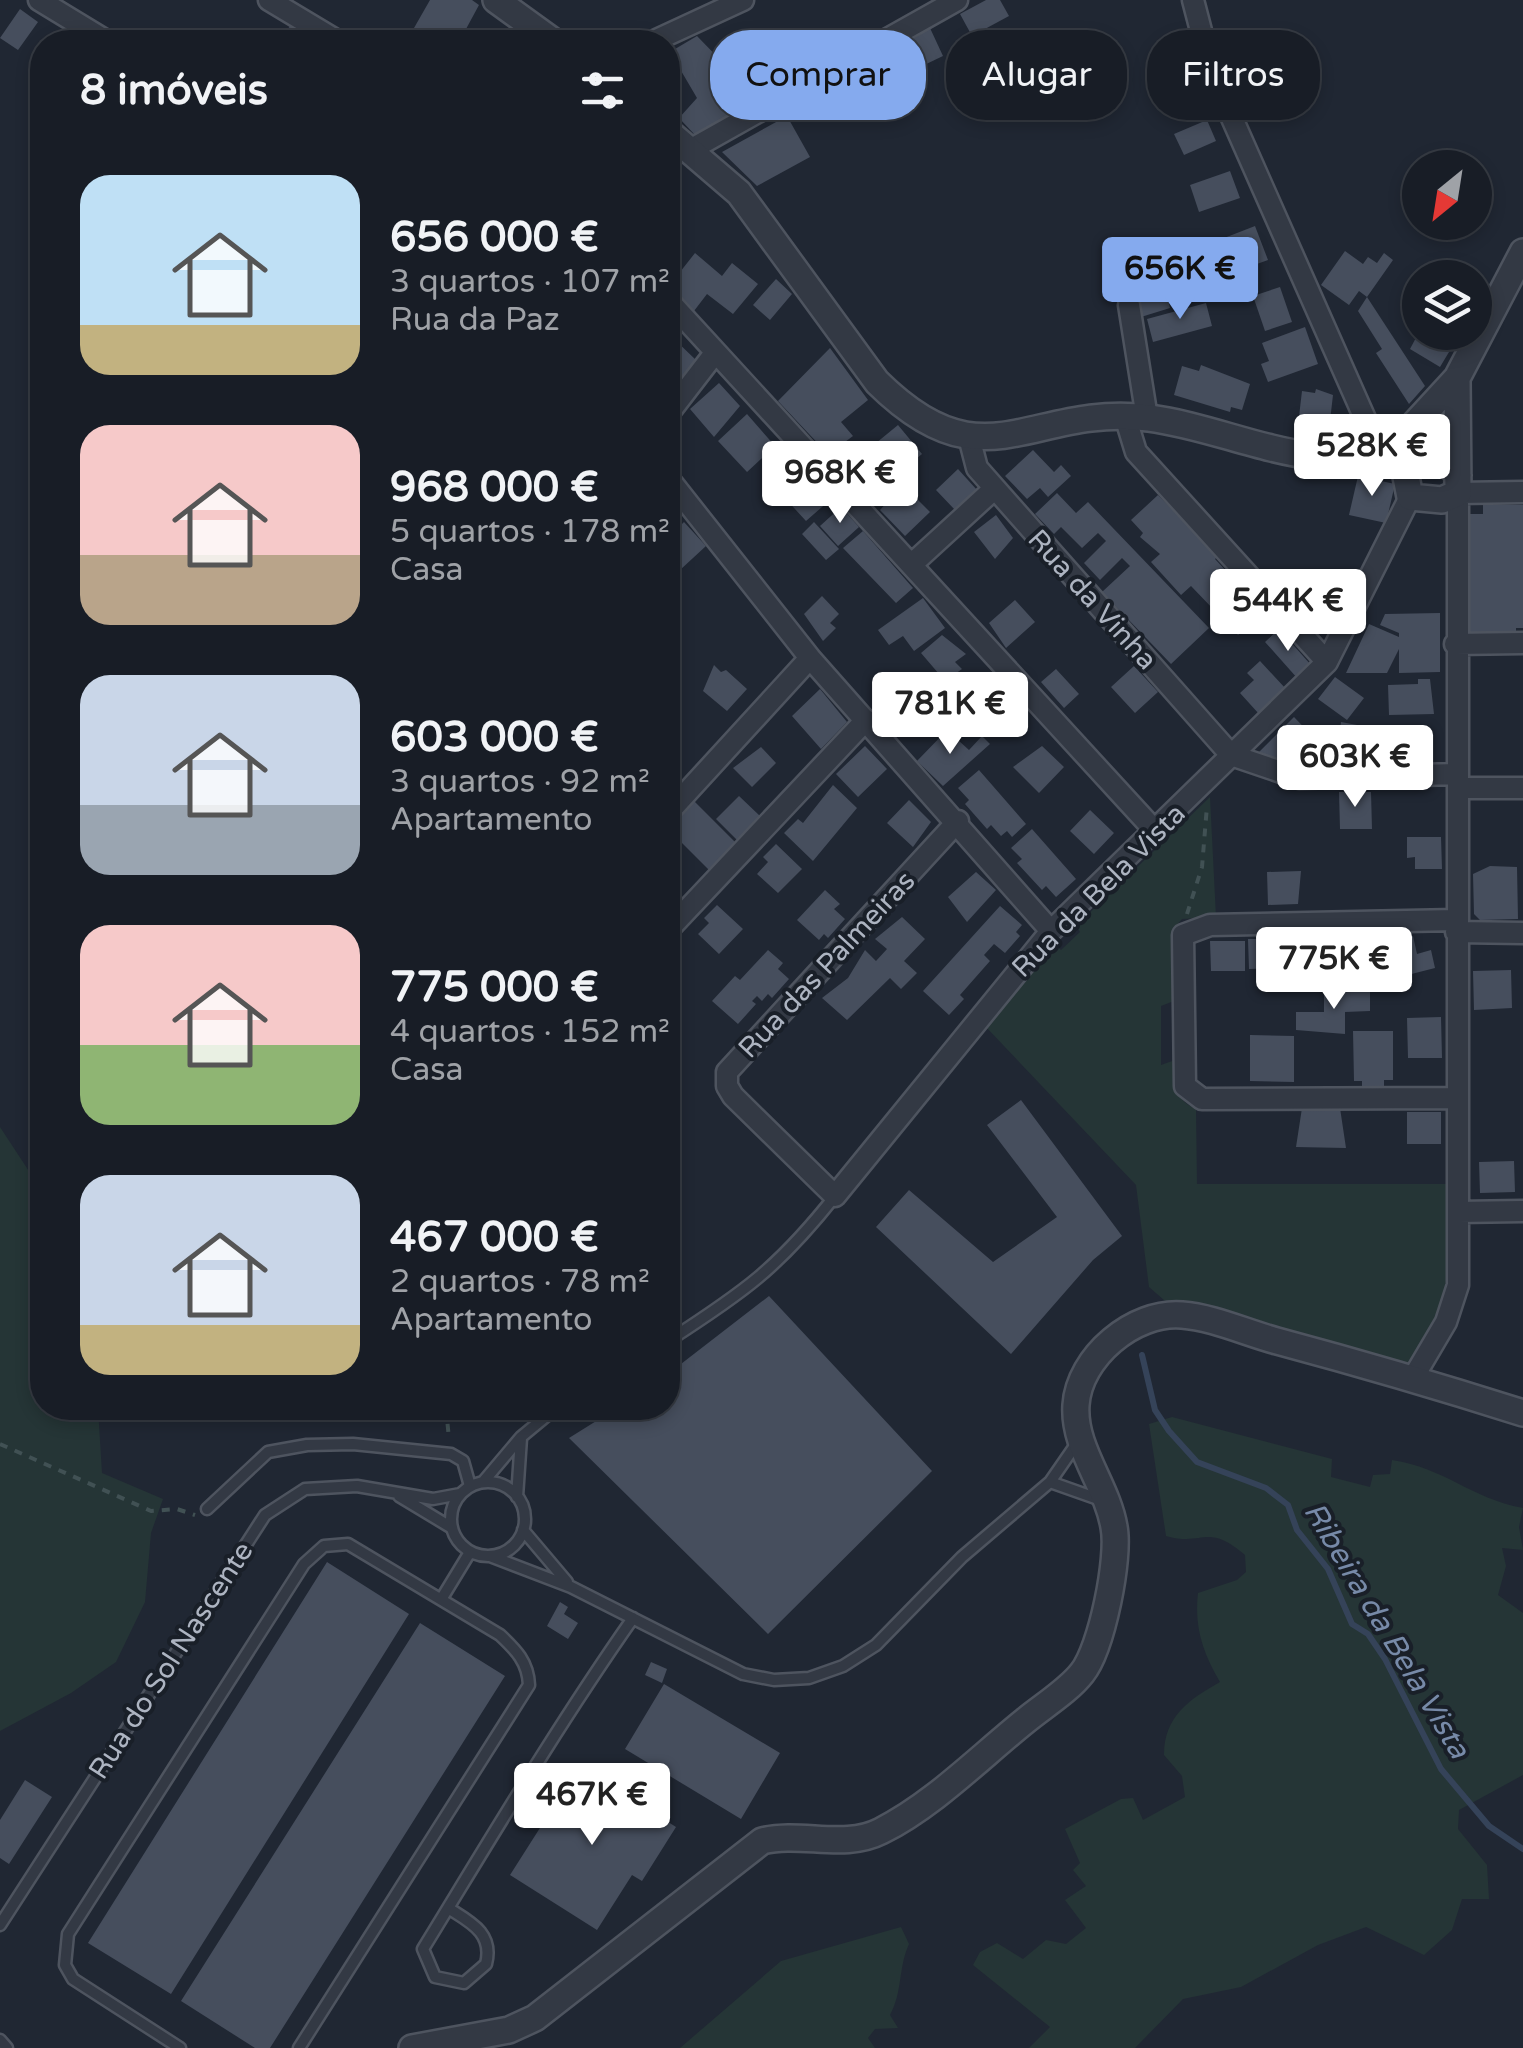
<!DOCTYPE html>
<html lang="pt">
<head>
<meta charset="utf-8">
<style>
	:root { --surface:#181d26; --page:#252a32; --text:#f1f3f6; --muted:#9fa2a7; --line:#363b43; --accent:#85aaee }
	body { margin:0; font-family:"Varela Round",sans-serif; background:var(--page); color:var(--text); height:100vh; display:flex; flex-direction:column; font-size:38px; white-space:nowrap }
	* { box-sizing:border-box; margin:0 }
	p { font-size:32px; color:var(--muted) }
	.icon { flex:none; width:55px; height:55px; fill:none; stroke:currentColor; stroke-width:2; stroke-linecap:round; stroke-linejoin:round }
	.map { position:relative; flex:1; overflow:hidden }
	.details { position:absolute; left:30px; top:30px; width:650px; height:1390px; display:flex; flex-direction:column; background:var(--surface); border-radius:40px; box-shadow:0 5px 15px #0003,0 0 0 2px var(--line) }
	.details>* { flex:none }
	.banner { position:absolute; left:710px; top:30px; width:662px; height:90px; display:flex; gap:20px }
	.needle { width:65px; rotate:210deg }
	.fabs { position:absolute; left:1402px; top:150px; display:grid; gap:20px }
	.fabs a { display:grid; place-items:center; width:90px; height:90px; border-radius:50%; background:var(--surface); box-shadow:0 5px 15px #0003,0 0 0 2px var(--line); font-size:50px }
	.price { position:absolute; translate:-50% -85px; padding:0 22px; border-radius:10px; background:#fff; color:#222; font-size:32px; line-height:65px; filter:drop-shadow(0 2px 5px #0008) }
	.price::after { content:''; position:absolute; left:50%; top:60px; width:30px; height:22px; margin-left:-15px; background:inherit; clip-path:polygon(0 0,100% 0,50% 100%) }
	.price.current { background:var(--accent); color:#111 }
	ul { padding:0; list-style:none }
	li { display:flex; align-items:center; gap:30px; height:250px; padding:0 50px }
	li span { display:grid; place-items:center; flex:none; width:280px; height:200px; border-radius:30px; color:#555 }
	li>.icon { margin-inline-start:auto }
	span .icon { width:120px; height:120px; fill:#fffc; stroke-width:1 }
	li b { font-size:42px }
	h2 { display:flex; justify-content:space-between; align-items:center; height:120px; padding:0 50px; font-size:42px }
	.chip { padding:0 35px; border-radius:40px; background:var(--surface); box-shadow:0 5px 15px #0003,0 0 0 2px var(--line); font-size:35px; line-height:90px }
	.chip.current { background:var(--accent); color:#111 }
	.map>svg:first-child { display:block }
	.green { fill:#253536 }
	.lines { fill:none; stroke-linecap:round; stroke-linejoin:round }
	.stream { stroke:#354359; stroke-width:6 }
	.building { fill:#464e5d }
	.service-casing { stroke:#4e545f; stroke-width:15 }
	.minor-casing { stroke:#4e545f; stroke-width:25 }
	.tertiary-casing { stroke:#4e545f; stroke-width:30 }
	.path { stroke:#415154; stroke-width:4; stroke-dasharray:8 8; stroke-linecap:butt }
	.service { stroke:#333944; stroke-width:10 }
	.minor { stroke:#333944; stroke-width:20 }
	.tertiary { stroke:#333944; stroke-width:25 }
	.labels { text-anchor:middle; stroke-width:8; stroke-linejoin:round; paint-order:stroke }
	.street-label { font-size:28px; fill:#adb4c1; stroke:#191f28 }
	.water-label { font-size:30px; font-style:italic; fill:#778aa8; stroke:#191f28 }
</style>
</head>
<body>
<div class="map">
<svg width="1523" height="2048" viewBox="0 0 1523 2048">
	<rect width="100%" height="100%" fill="#202733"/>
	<!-- green -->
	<path class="green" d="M1210,797L1216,917L1182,919L1175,927L1174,1001L1161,1006V1065L1175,1060C1175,1083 1173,1099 1196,1109L1197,1184H1449C1448,1242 1456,1328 1405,1370L1172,1307L1149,1287L1136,1185L985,1026L1056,945L1061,950L1080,932L1076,926Z
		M0,1127L42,1191V1408H98L102,1473L163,1499L151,1533L145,1602L116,1662L71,1693L0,1731Z
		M1172,1417L1332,1459L1331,1477L1370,1487L1373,1475L1390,1474L1392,1460C1445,1468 1470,1498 1523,1508L1519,1527L1523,1550L1502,1548L1506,1566L1498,1595L1523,1613V1775L1459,1810L1458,1829L1487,1865L1489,1899H1462L1452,1930L1424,1955L1366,1927L1318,1945L1241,1987L1183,1999L1135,2048H1029L1050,2027L973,1965L980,1952L997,1943L1023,1959L1046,1940L1066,1944L1086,1928L1065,1900L1086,1886L1073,1870L1080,1863L1065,1829L1121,1799L1133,1798L1143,1820L1185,1797L1182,1776L1164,1755C1164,1716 1190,1699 1220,1682C1203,1653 1194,1627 1198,1593L1237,1580L1246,1572L1245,1555C1206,1522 1205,1547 1166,1536L1149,1424Z
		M901,1927L909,1944C898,1968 903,1991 890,2015L898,2028L875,2029L868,2038L875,2048H680L781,1961Z"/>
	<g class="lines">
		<!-- stream -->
		<path class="stream" d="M1142,1355L1155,1410L1169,1431L1197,1462L1266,1488L1288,1505L1297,1530L1328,1569L1352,1624L1368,1634L1385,1659L1441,1769L1489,1826L1523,1849"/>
	</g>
	<!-- building -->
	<path class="building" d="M430,0H472L479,5L459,42H406Z
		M986,0H1000L1009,16L972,36L960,14Z
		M20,9L38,22L18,50L0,38Z
		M292,23L322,42H279Z
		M930,28L943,56L918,68L908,42Z
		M697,36L732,72L718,79L741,112L695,135L679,118L697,98L670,52Z
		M793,41L807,66L759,94L744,68L766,55L773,69L778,66L771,53Z
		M863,63L881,95L856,109L838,78Z
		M787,116L810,157L757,186L722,152Z
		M1207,120L1216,141L1184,155L1174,134Z
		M1230,171L1240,198L1199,212L1190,185Z
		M1255,226L1268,260L1235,272L1219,240Z
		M1345,251L1363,264L1368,257L1377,263L1384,253L1393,260L1367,297L1359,291L1349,305L1321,285Z
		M695,253L722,276L732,263L758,284L733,314L707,294L694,311L669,286Z
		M1162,269L1170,308L1141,317L1134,277Z
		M776,279L792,294L770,320L753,305Z
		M1280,287L1292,322L1265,331L1253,296Z
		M1367,297L1425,386L1409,404L1376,353L1382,349L1358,311Z
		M1206,303L1212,326L1153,342L1147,319Z
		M1305,327L1318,364L1268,382L1261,364L1269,361L1262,343Z
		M1419,332H1441L1455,342L1440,367L1410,349Z
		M671,336L697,361L671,392L668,340Z
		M830,348L868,400L841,422L853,436L833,451H825L778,401Z
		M1201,365L1250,384L1242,410L1231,407L1230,412L1174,395L1182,366L1199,371Z
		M719,383L740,406L714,437L690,409Z
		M1316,389L1333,395L1330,421L1320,420L1319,428L1298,425L1302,391L1315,393Z
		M747,414L775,446L747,472L718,441Z
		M898,425L922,454L866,500L842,471Z
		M1033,450L1054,472L1061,465L1071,476L1048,497L1040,488L1027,499L1005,476Z
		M789,451L806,469L786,487L769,469Z
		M958,469L977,490L955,510L936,490Z
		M807,475L830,500L806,521L783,496Z
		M1358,476L1395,484L1386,523L1349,515Z
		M903,485L930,512L905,536L880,510Z
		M1057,493L1076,513L1088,502L1209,628L1171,664L1102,592L1130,566L1122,558L1100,580L1084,563L1106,541L1098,533L1082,548L1061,527L1054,534L1035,514Z
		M1158,495L1218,556L1215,559L1264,612L1238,635L1191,586L1181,595L1151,562L1160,554L1140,537L1143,533L1131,520Z
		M1483,504L1523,505V628H1516V634L1465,633L1469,629L1470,514H1483Z
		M841,507L859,527L838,546L820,526Z
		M996,515L1013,538L995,559L974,532Z
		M684,522L706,546L680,570L668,557V538Z
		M814,522L839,549L826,560L802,534Z
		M863,531L913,588L896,603L843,548Z
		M822,596L839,614L830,623L836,628L823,641L804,614Z
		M923,598L945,628L914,651L903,636L889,645L878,630Z
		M1015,600L1035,622L1006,648L989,623Z
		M1440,613V672L1399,673V649L1387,673H1346L1369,624L1399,637V633L1380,625L1385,614Z
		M1279,629L1311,665L1298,679L1265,642Z
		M942,635L966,654L955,662L962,669L945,681L921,653Z
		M1260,661L1286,689L1259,714L1240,693L1254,680L1247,673Z
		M714,665L721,672L726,670L747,689L727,711L703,691Z
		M1134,666L1158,692L1135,713L1111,687Z
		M1056,669L1079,694L1064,708L1041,682Z
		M1335,677L1364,698L1347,720L1318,699Z
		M1418,679H1430L1434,714L1389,715L1388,685L1418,684Z
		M820,689L847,722L821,749L792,716Z
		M1294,717L1322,746L1300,768L1259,752Z
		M1341,722L1357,725L1359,766H1316L1324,746H1338Z
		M947,730L969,750L982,736L990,744L943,786L917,761Z
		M865,746L887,769L858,797L836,774Z
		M1042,746L1064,767L1039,793L1013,767Z
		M761,747L776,763L752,787L733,768Z
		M979,770L1026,824L1012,837L1007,831L1001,836L991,825L987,829L965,804L969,800L958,788Z
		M833,785L857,808L813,861L784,833L798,819L803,823Z
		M1339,792H1371L1372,829H1340Z
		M739,796L760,816L737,840L716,819Z
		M692,799L736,843L709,870L668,829V824Z
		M909,800L931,822L913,847L887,823Z
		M1090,810L1114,833L1094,854L1070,831Z
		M1032,829L1076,879L1056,897L1046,886L1042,890L1017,863L1022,859L1011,848Z
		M1407,837H1441L1442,869H1415V857L1407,858Z
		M776,844L802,869L778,893L757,874L768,862L763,857Z
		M1490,866L1517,867L1518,919L1480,920L1474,914L1473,874Z
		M1301,871L1298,904L1268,905L1267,872Z
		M976,872L996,890L967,922L948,897Z
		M825,890L840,904L834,909L845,919L828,938L824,934L819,940L797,920Z
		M717,905L743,929L719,954L698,934L709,923L704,918Z
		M1000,906L1022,925L1016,932L1020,936L1005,953L994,944L984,955L990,961L960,995L964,999L949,1015L923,991Z
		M902,917L925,939L904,961L917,973L901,989L890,978L847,1020L822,998L848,978L865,950L876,961L887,949L875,939Z
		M1413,936L1417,954L1431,950L1435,968L1388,980L1383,943Z
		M1248,939H1296V981H1280V968L1249,969Z
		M1210,941H1245V971H1211Z
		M768,950L783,963L778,969L789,979L772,998L768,994L762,1001L757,996L752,1001L756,1004L738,1024L712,1001L735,976L740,980Z
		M1511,970L1512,1008L1474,1010L1473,971Z
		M1370,990V1011L1345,1012V1034L1296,1030V1012H1324V991Z
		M1441,1017L1442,1058H1408L1407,1018Z
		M1353,1031H1393V1080H1384V1086H1362V1081H1354Z
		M1250,1035L1294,1036V1082L1250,1081Z
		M1021,1100L1122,1236L1093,1260L1011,1354L876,1227L909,1190L993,1262L1057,1217L987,1125Z
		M1302,1108H1340L1346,1148L1296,1147Z
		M1407,1112H1441V1144H1407Z
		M1514,1161L1515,1192L1480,1193L1479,1162Z
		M769,1296L932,1471L768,1634L569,1438L617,1408H668V1374Z
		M327,1562L409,1614L171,1994L88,1943Z
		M560,1602L568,1607L564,1614L578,1623L568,1639L547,1626Z
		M420,1623L505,1676L270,2048H255L181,2001Z
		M651,1662L667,1669L662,1683L645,1675Z
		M664,1684L780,1753L741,1819L625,1749Z
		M580,1765L676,1827L642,1881L632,1875L597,1930L510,1875Z
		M25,1780L52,1797L9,1864L0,1858V1820Z"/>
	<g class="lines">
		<defs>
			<path id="service" d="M668,1341C744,1292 778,1268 835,1196
				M483,1482L521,1437L556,1408
				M1050,1482L1101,1500
				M451 1519a37 37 0 1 1 74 0a37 37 0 1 1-74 0Z
				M399,1496L452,1528
				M517,1497L521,1438
				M207,1509L268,1452L307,1445L353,1444L451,1454L463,1461L470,1486
				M523,1530L567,1582
				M490,1556L571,1587L743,1674L774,1680L809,1678L843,1666L876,1645L962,1557L1050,1482L1077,1443
				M442,1598L470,1552
				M448,1908C470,1922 494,1933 486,1964L464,1983L435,1977L423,1949C491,1838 558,1725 633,1618
				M0,1925L265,1515L305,1489L357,1486L433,1499L460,1494
				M0,2040L7,2048
				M180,2048L73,1979L65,1965L68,1934L304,1564L324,1546L348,1544L500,1635C516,1650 528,1662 529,1685L299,2048"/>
			<path id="minor" d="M39,0L108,42
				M269,0L339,42
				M1193,0L1212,73L1378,448
				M652,42L743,0
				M690,150L957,0
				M668,300L1156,832
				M1129,305L1147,418
				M668,414L715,353
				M1125,416L1136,452L1327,662
				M969,437L977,468L1231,755L1299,778L1458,774
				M668,478L810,658L1051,931
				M911,565L994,489
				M1455,644L1523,643
				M1458,788H1523
				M668,813L810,658
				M958,821L727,1072V1086L733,1096L835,1196L1051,931L1327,662L1410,497
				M1456,920L1210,925L1183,935L1185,1086L1202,1099L1456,1098
				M668,930L866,720
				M1456,932L1523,933
				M1458,1212L1523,1211
				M1413,1378L1446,1322L1458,1285V493L1523,492"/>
			<path id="tertiary" d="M496,0L554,42
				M668,132L739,193L877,382C985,489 1030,403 1149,418C1204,425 1257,449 1313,456C1375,464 1409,411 1458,475
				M1399,441L1457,378L1523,252
				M1399,441L1410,497L1442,500L1458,493L1457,378
				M412,2048L509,2030L535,2018L762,1841C801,1831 844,1850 881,1831C933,1805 979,1758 1025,1721C1043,1706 1068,1691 1082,1673C1102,1648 1120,1557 1114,1527C1107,1485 1073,1448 1076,1405C1079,1357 1134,1311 1182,1315C1212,1317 1247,1333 1277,1341C1359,1363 1441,1387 1523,1413"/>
		</defs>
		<!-- service casing -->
		<use href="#service" class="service-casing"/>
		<!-- minor casing -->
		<use href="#minor" class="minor-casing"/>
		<!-- tertiary casing -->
		<use href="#tertiary" class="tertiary-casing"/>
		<!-- path -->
		<path class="path" d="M1187,914L1202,867L1207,806
			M446,1408L449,1439
			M0,1444L151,1511L177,1509L195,1515"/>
		<!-- service -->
		<use href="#service" class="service"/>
		<!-- minor -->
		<use href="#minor" class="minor"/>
		<!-- tertiary -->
		<use href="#tertiary" class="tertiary"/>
	</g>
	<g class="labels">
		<!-- street labels -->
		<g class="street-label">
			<text transform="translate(1093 599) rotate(48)" y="10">Rua da Vinha</text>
			<text transform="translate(1098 890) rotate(-45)" y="10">Rua da Bela Vista</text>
			<text transform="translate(826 964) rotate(-47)" y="10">Rua das Palmeiras</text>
			<text transform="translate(170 1660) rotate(-57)" y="10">Rua do Sol Nascente</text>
		</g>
		<!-- water labels -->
		<g class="water-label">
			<text transform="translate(1387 1630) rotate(59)" y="10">Ribeira da Bela Vista</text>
		</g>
	</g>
</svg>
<div class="fabs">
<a><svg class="needle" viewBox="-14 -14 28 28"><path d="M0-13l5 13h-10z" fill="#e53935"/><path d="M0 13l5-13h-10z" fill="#9fa2a7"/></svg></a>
<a><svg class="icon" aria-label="layers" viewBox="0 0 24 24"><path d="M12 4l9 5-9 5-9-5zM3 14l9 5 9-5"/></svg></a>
</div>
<b class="price current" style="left:1180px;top:322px">656K €</b>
<b class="price" style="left:1372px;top:499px">528K €</b>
<b class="price" style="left:840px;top:526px">968K €</b>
<b class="price" style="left:1288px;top:654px">544K €</b>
<b class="price" style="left:950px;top:757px">781K €</b>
<b class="price" style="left:1355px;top:810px">603K €</b>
<b class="price" style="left:1334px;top:1012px">775K €</b>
<b class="price" style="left:592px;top:1848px">467K €</b>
<div class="banner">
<a class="chip current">Comprar</a>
<a class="chip">Alugar</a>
<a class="chip">Filtros</a>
</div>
<section class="details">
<h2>8 imóveis<svg class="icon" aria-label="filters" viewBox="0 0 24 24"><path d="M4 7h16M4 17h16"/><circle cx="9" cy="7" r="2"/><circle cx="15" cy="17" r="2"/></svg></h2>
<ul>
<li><span style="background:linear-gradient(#bfe0f5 75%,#c2b280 0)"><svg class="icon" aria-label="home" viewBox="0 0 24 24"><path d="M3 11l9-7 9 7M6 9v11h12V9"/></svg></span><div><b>656 000 €</b><p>3 quartos · 107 m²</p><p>Rua da Paz</p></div></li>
<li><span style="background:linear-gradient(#f6c9c9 65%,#b9a48a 0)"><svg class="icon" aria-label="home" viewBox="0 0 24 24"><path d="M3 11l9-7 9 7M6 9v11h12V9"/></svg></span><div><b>968 000 €</b><p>5 quartos · 178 m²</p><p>Casa</p></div></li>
<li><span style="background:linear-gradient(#c9d6e8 65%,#9aa5b1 0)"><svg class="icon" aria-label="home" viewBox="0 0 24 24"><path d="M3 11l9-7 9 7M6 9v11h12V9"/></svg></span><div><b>603 000 €</b><p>3 quartos · 92 m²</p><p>Apartamento</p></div></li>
<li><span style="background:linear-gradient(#f6c9c9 60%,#8fb573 0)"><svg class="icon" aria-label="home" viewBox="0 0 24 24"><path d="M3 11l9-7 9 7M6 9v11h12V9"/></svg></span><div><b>775 000 €</b><p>4 quartos · 152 m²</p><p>Casa</p></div></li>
<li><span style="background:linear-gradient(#c9d6e8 75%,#c2b280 0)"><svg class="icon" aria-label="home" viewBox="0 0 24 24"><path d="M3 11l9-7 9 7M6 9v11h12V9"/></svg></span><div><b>467 000 €</b><p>2 quartos · 78 m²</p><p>Apartamento</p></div></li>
</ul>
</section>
</div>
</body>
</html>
